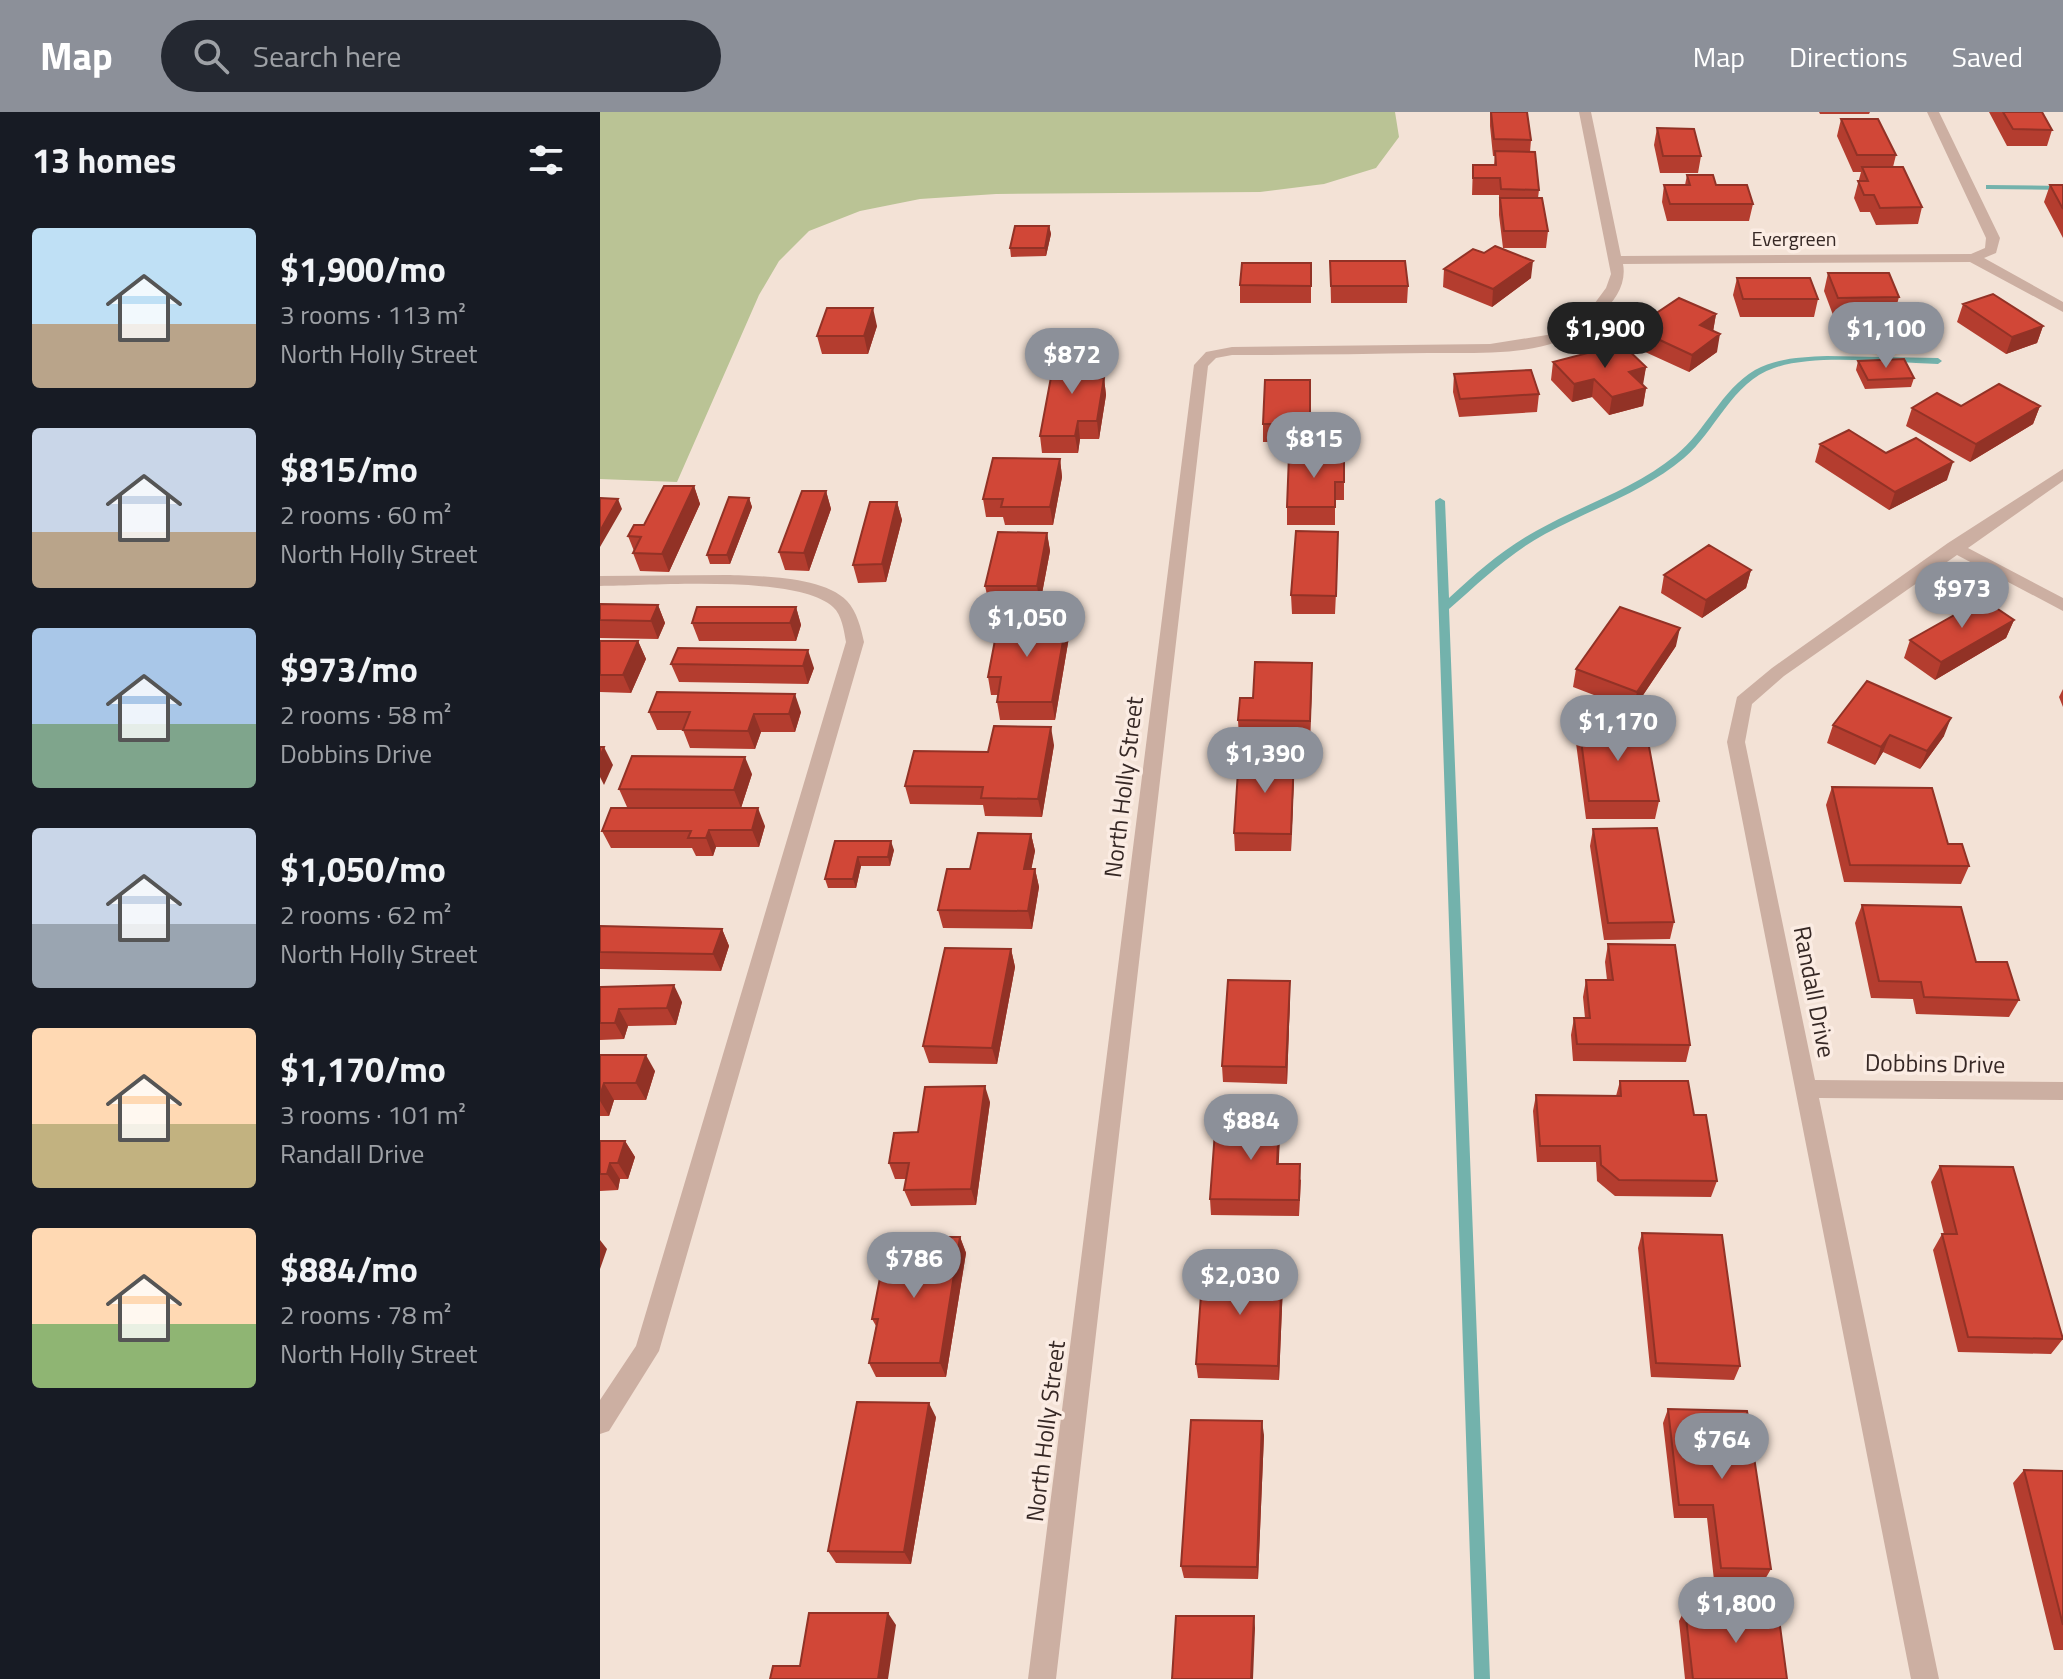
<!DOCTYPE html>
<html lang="en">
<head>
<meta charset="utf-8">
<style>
	:root { --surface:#171b24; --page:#242831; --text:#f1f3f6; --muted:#9ea1a6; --accent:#8c9099 }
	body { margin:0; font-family:"Titillium Web",sans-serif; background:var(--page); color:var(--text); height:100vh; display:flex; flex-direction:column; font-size:30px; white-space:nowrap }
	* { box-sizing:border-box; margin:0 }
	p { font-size:26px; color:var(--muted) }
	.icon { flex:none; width:44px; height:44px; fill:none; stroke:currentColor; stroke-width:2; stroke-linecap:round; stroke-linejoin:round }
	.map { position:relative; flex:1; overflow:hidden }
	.sheet { display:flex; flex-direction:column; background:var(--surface); width:600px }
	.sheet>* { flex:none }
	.price { position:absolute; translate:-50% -68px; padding:0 18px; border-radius:28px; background:var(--accent); color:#fff; font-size:26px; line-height:52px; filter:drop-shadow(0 2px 4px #0008) }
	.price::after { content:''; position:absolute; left:50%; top:48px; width:24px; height:18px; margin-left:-12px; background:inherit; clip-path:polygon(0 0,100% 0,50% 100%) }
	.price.selected { background:#222; color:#fff }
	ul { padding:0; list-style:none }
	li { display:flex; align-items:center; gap:24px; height:200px; padding:0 32px }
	li span { display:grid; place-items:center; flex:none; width:224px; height:160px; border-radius:8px; color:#555 }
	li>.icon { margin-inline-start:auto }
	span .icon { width:96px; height:96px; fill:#fffc; stroke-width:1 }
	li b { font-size:34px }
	h2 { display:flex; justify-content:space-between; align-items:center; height:96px; padding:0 32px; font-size:34px }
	header { display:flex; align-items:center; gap:48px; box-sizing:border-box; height:112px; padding:0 40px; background:var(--accent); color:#fff }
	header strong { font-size:38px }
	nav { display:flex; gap:44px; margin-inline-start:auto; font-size:28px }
	.search { width:560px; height:72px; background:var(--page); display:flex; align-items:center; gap:20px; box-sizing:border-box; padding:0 28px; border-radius:44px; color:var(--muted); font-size:30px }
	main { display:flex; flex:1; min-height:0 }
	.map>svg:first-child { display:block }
	.green { fill:#bac395 }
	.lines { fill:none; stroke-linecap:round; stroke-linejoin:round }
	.stream { fill:#73b2ac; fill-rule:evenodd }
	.minor { fill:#ccafa2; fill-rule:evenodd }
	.wall { fill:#b43d2f }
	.shaded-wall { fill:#923226 }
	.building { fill:#d14737; stroke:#923226; stroke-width:2 }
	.labels { text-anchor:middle; stroke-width:7; stroke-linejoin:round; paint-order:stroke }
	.far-street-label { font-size:20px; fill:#362825; stroke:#fbece3 }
	.street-label { font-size:24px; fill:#362825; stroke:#fbece3 }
</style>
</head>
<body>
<header>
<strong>Map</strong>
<div class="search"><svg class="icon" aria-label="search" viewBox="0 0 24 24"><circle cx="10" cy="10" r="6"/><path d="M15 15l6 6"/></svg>Search here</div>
<nav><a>Map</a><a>Directions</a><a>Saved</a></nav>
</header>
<main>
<section class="sheet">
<h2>13 homes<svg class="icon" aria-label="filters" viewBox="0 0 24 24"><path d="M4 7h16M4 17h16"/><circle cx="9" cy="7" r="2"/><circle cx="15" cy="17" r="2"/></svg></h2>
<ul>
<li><span style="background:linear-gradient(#bfe0f5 60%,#b9a48a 0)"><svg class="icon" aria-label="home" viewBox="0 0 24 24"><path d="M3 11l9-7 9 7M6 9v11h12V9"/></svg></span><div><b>$1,900/mo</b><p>3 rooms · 113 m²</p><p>North Holly Street</p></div></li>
<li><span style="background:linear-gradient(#c9d6e8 65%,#b9a48a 0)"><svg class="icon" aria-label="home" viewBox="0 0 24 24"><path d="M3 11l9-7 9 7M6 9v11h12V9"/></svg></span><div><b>$815/mo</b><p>2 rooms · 60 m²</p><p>North Holly Street</p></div></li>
<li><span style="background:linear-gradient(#a9c7e8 60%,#7fa58c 0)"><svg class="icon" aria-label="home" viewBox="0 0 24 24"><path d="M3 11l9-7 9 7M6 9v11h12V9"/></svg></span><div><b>$973/mo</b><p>2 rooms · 58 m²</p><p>Dobbins Drive</p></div></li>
<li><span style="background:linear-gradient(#c9d6e8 60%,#9aa5b1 0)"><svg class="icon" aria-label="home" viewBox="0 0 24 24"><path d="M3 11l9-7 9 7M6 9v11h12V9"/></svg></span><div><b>$1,050/mo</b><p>2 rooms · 62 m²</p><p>North Holly Street</p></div></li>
<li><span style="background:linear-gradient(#ffd9b3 60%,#c2b280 0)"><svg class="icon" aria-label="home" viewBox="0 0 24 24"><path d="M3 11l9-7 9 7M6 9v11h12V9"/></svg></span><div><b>$1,170/mo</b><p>3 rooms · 101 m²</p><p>Randall Drive</p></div></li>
<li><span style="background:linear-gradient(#ffd9b3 60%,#8fb573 0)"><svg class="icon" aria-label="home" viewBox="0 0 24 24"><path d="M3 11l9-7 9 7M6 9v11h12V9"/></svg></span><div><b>$884/mo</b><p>2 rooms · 78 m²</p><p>North Holly Street</p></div></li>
</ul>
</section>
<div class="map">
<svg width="1463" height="1567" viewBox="0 0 1463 1567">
	<rect width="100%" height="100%" fill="#f3e2d6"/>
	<!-- green -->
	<path class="green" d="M0,0H795L799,25L776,56L724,72L660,80L396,82L320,87L260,99L209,119L179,149L159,183L77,370L0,367Z"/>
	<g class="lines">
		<!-- stream -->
		<path class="stream" d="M1386,73L1463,74V78L1389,77H1386Z
			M1227,244L1338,246L1342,249L1338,252C1291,251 1217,241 1174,256C1132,270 1116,319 1084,346C1044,380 991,397 945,422C908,442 880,470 849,497L890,1567H874L835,389L840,386L845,389L849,486C876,461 903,437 936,419C982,393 1035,377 1076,343C1106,319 1121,278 1155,258C1177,246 1202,245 1227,244Z"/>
		<!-- minor -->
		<path class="minor" d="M979,0H991L1021,144L1371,142L1385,136L1386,126L1327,0H1339L1400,126L1396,141L1384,146L1463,190V200L1370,150L1023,152C1030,188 985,218 956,230C924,243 864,241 828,241C763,242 697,243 632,243L616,246L608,254L456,1567H428L594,253L606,240L632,235L890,232L947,223L989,199L1006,176L1011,162Z
			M1463,357V369L1368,436L1463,486V499L1357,443L1184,564L1152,592L1145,630L1215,968L1463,970V988L1219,986L1339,1567H1311L1127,630L1137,585L1172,556L1348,431Z
			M126,463C159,464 223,464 247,489C257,500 261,516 264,530L59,1239L9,1319L0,1322V1288L36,1234L246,530C244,519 242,503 233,495C197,462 51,474 0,474V464Z"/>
	</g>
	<!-- wall -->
	<path class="wall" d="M890,0L931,28L930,40L939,78L938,86L948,119L946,136H903L899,103V83H872L873,53H894L895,44H893L890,14Z
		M1219,0H1270L1269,2H1220Z
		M1389,0H1442L1452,18L1447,34H1407Z
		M1241,7L1296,43L1293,55L1322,95L1318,112L1276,113L1270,100H1260L1254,86L1261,60H1253L1237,24Z
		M1057,16L1101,44L1098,61H1060L1054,33Z
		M1087,63L1153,92L1149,109H1067L1062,90L1064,73H1085Z
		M1450,73H1463V126L1444,90Z
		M449,114L451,122L446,144L411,145L410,136Z
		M730,149L808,174L807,191H731Z
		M711,151V191H640V173Z
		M844,157L931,166L892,195L843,175Z
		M1228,161L1299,185L1294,203H1233L1224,179Z
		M1137,166L1218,187L1214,205H1140L1133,183Z
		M1363,192L1443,214L1437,231L1406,242L1357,210Z
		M1116,202L1113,219L1117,240L1089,260L1032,234L1034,216Z
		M277,214L268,242H222L217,224Z
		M1258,249L1314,266L1311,275L1265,277L1256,258Z
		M953,250L1046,255L1042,273L1046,276L1043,294L1009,303L992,285L972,290L951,268Z
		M498,262V266H504L506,283L499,327H480L478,341H442L440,324Z
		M854,262L939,282L937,300L859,305L853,280Z
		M710,268V330H663V312Z
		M1361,294H1440L1433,312L1370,350L1306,314L1312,296Z
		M1220,332L1286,341L1347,368L1289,398L1215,350Z
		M744,343V388H735V413H687V395Z
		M460,347L462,365L453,413H405L403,405H386L383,387Z
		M94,374L100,392L69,460L40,459L33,441L34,439L28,424Z
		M226,379L231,397L209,459L185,458L179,440Z
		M149,386L152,395L130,452H110L107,443Z
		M297,390L302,408L286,470L258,471L253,453Z
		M447,421L450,439L440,492H389L385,474Z
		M738,438L735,502H692L691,483Z
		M1151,458L1146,476L1102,506L1061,481L1064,463Z
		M0,492L58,493L65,511L58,527L0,526Z
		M196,495L201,513L196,529H99L92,511Z
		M1414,508L1406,526L1335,568L1304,546L1310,528Z
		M469,525L455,608H400L397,590L398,583H391L388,565Z
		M0,529H38L46,547L31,581L0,580Z
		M1076,534L1033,598L973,575L976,557Z
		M78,536L214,556L208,572L79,570L71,552Z
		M712,569L710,627L639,626L638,608L653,586Z
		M1463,577V595L1459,585Z
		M49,600H201L195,620H161L155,637L90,636L83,618H57Z
		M979,613L1059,689L1055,707H986L976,631Z
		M1233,613L1344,624L1320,657L1283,640L1275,653L1227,631Z
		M454,633L442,705L385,704L383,693L310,692L305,674L388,640Z
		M152,662L141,696L27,695L19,677Z
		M694,662L691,739H635L634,721Z
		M1232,675L1348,732L1369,754L1361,772L1244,770L1226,693Z
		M165,714L159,735H116L113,744H96L92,736H11L2,719Z
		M993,717L1074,810L1070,827L1004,828L990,734Z
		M431,722L435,739L431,757H435L439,775L432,817L343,816L338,798L370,757Z
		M235,729L294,738L290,754H261L256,776H228L225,767Z
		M1262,793L1419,888L1409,905L1316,902L1313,887L1271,886L1255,811Z
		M0,814L122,817L129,834L121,859L0,857Z
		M1008,832L1090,933L1086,950L973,949L971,923L974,906H985L983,885L986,868H1007L1005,850Z
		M411,837L415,855L397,952L329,951L323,934Z
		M690,869V886L687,972L623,970L622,954Z
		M0,875L82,890L76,913L28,914L24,927L0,928Z
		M0,943L55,959L46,988H14L9,1004H0Z
		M1020,969L1094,1003L1117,1069L1111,1085L1015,1084L997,1069L996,1050H937L933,999L936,983L1016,984Z
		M390,990L376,1093L311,1094L304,1078L306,1067H295L289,1051L318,1020Z
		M680,1024L678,1052L701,1068L699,1104L611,1103L610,1087Z
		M0,1029H25L35,1045L28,1067H20L18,1078L0,1079Z
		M1340,1054L1463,1227L1451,1242L1358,1240L1333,1138L1342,1122H1344L1331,1070Z
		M1042,1121L1140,1254L1134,1268L1051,1265L1038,1136Z
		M360,1125L366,1141L346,1265H276L269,1251L276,1214L272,1207Z
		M683,1171L679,1268L598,1266L596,1252Z
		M1068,1297L1171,1457L1164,1469L1114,1468L1107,1406H1074L1063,1311Z
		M336,1305L311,1452L236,1451L228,1439Z
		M664,1323L658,1467L584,1466L581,1454Z
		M1424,1358L1463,1359V1538H1454L1413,1371Z
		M1085,1497L1187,1567H1085L1079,1509Z"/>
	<!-- shaded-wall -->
	<path class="shaded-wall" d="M449,114L451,122L446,144L445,136Z
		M933,149L931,166L892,195L893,177Z
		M273,196L277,214L268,242L264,224Z
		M1116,202L1113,220L1100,213Z
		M1443,214L1437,231L1406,242L1412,225Z
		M1120,222L1117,240L1089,260L1092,243Z
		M496,244L498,262L495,283L492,266Z
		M1046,255L1043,273L1026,277L1029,260Z
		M504,266L506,283L499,327L497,309Z
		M994,267L992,285L972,290L974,272Z
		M1046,276L1043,294L1009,303L1012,285Z
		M1440,294L1433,312L1370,350L1376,332Z
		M478,309L480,327L478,341L475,324Z
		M460,347L462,365L453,413L450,395Z
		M1353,350L1347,368L1289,398L1295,380Z
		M94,374L100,392L69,460L62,442Z
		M226,379L231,397L209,459L204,441Z
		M149,386L152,395L130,452L127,443Z
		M18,387L22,397L0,435V419Z
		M297,390L302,408L286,470L282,452Z
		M447,421L450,439L440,492L437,474Z
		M1151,458L1146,476L1102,506L1106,488Z
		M58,493L65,511L58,527L51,509Z
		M196,495L201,513L196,529L190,511Z
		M467,507L469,525L455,608L452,590Z
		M1414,508L1406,526L1335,568L1341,550Z
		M1080,516L1076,534L1033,598L1037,580Z
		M38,529L46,547L31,581L23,563Z
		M208,538L214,556L208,572L203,554Z
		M712,551V569L710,627V609Z
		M195,582L201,600L195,620L189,602Z
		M154,602L161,620L155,637L148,619Z
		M1351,606L1344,624L1320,657L1327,639Z
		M451,615L454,633L442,705L438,687Z
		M1290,623L1283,640L1275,653L1281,635Z
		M4,635L13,653L4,673L0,665V645Z
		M694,644V662L691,739V722Z
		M145,645L152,662L141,696L134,678Z
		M158,696L165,714L159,735L152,718Z
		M109,718L116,735L113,744L106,726Z
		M431,722L435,739L428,774L424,757Z
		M291,729L294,738L290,754L288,745Z
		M258,745L261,754L256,776L253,767Z
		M435,757L439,775L432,817L428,799Z
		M122,817L129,834L121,859L113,842Z
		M411,837L415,855L397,952L392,936Z
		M690,869V886L687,972L686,955Z
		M74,873L82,890L76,913L67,896Z
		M19,897L28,914L24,927L15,911Z
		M46,943L55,959L46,988L36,971Z
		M4,971L14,988L9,1004L0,989V984Z
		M385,974L390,990L376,1093L371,1077Z
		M679,1007L680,1024L678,1068L677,1052Z
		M25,1029L35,1045L28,1067L18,1051Z
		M10,1051L20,1067L18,1078L7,1062Z
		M360,1125L366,1141L346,1265L340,1251Z
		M0,1128L7,1137L0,1157Z
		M682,1156L683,1171L679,1268L678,1254Z
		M329,1291L336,1305L311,1452L304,1440Z
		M662,1309L664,1323L658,1467L657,1455Z
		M288,1501L296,1513L288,1567H278Z
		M654,1504L655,1516L653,1567H651Z"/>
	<!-- building -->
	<path class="building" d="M891,0H927L931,28L894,27Z
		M1403,0H1442L1452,18L1413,17Z
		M1241,7H1278L1296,43H1257Z
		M1057,16L1094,17L1101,44H1063Z
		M895,39L935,40L939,78L901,77L900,66H873V53H896Z
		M1262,55H1303L1322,95L1280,96L1274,83H1264L1258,69H1268Z
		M1087,63H1113L1116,73H1147L1153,92H1070L1064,73H1090Z
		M1450,73H1463V97Z
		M900,86H942L948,119H904Z
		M415,114H449L445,136H410Z
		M895,134L933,149L893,177L844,157L873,137L884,141Z
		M730,149H805L808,174H731Z
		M642,151H711V174L640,173Z
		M1228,161H1289L1299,185L1238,186Z
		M1137,166H1210L1218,187H1143Z
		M1393,182L1443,214L1412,225L1363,192Z
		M1079,186L1116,202L1100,213L1120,222L1092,243L1034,216Z
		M227,196H273L264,224H217Z
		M1022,232L1046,255L1029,260L1046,276L1012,285L994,267L974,272L953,250Z
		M455,244H496L492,266H504L497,309H478L475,324H440Z
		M1304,247L1314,266L1268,268L1258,249Z
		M931,258L939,282L860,287L854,262Z
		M665,268H710V312H663Z
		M1399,272L1440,294L1376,332L1312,296L1337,281L1361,294Z
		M1249,318L1286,341L1316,326L1353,350L1295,380L1220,332Z
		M689,343H744V370H735V395H687Z
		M393,346L460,347L450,395H401L403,387H383Z
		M64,374H94L62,442L33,441L41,425L28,424L34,413H44Z
		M202,379H226L204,441L179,440Z
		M129,385L149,386L127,443H107Z
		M0,386L18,387L0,419Z
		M270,390H297L282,452L253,453Z
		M696,419L738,420L736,484L691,483Z
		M398,420L447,421L437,474H385Z
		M1109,433L1151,458L1106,488L1064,463Z
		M1383,487L1414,508L1341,550L1310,528Z
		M0,492L58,493L51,509L0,508Z
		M97,495H196L190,511H92Z
		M1020,495L1080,516L1037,580L976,557Z
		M399,507H467L452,590H397L401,565H388Z
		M0,529H38L23,563H0Z
		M78,536L208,538L203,554L71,552Z
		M655,550L712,551L710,609L638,608L640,586H653Z
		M1267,569L1351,606L1327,639L1290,623L1281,635L1233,613Z
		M57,580L195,582L189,602H154L148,619L83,618L90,600H49Z
		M979,613H1045L1059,689H989Z
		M394,614L451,615L438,687L381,686L383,675L305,674L314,639L388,640Z
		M0,635H4L0,645Z
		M32,644L145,645L134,678L19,677Z
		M639,644H694L691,722L634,721Z
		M1232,675L1332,676L1348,732H1362L1369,754L1250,753Z
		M11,696H158L152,718H109L106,726H88L91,719H2Z
		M1057,716L1074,810L1008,811L993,717Z
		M378,721L431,722L424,757H435L428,799L338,798L347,757H370Z
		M235,729H291L288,745H258L253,767H225Z
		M1262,793L1361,795L1376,850H1407L1419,888L1324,885L1321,870L1279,869Z
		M0,814L122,817L113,842L0,840Z
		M1008,832L1075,833L1090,933L977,932L974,906H990L986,868H1013Z
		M345,836L411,837L392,936L323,934Z
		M628,868L690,869L686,955L622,954Z
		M74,873L67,896L19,897L15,911H0V875Z
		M0,943H46L36,971H4L0,984Z
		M1020,969H1088L1094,1003H1106L1117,1069L1019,1068L1001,1053L1000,1034H940L936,983L1021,984Z
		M385,974L371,1077L304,1078L309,1051H289L294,1021L318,1020L325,975Z
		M616,1006L679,1007L677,1052H700L699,1088L610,1087Z
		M0,1029H25L18,1051H10L7,1062H0Z
		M1340,1054L1413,1055L1463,1227L1368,1225L1342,1122H1357Z
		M1042,1121L1122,1123L1140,1254L1056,1251Z
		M288,1125H360L340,1251H269L278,1207H272Z
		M603,1155L682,1156L678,1254L596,1252Z
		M257,1290L329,1291L304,1440L228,1439Z
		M1068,1297L1147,1299L1171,1457L1121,1456L1113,1393H1079Z
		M591,1308L662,1309L657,1455L581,1454Z
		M1424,1358L1463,1359V1513Z
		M1085,1497L1178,1499L1187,1567H1093Z
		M209,1501H288L278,1567H170L173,1554H200Z
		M576,1504H654L651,1567H572Z"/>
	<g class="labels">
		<!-- far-street labels -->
		<g class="far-street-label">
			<text x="1194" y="134">Evergreen</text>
		</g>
		<!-- street labels -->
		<g class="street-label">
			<text transform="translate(524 675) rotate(-83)" y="8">North Holly Street</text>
			<text transform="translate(1214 880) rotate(79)" y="8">Randall Drive</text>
			<text transform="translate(1335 952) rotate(1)" y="8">Dobbins Drive</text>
			<text transform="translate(446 1319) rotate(-83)" y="8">North Holly Street</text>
		</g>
	</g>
</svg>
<b class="price selected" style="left:1005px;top:258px">$1,900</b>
<b class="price" style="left:1286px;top:258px">$1,100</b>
<b class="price" style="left:472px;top:284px">$872</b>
<b class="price" style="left:714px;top:368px">$815</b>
<b class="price" style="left:1362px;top:518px">$973</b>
<b class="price" style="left:427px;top:547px">$1,050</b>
<b class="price" style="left:1018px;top:651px">$1,170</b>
<b class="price" style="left:665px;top:683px">$1,390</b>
<b class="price" style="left:651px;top:1050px">$884</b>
<b class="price" style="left:314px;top:1188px">$786</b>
<b class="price" style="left:640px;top:1205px">$2,030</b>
<b class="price" style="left:1122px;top:1369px">$764</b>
<b class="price" style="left:1136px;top:1533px">$1,800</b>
</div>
</main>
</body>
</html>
